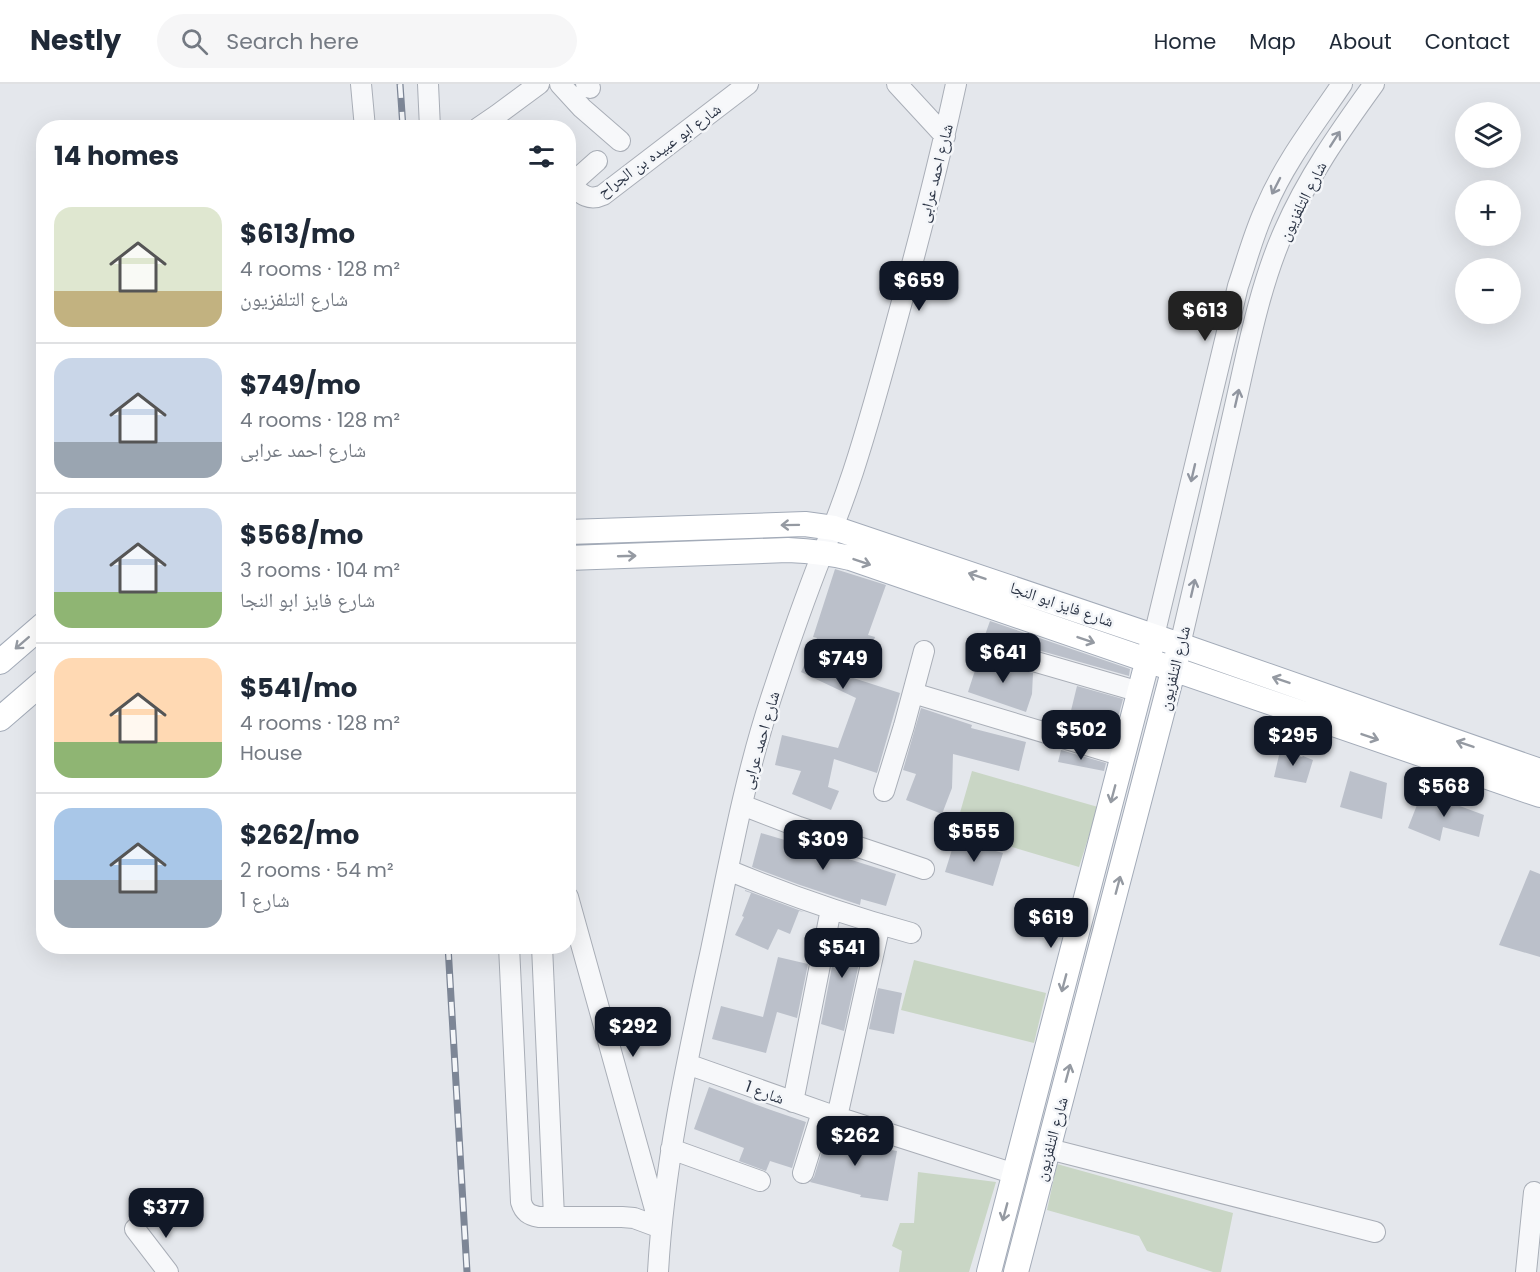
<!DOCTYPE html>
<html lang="en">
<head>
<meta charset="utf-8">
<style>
	:root { --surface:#fff; --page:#f6f6f7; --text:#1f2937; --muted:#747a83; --line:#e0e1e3; --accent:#111827 }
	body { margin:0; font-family:Poppins,"Noto Naskh Arabic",sans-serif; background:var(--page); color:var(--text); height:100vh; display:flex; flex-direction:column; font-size:22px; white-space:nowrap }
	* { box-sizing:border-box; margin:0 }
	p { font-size:20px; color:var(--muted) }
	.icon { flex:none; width:33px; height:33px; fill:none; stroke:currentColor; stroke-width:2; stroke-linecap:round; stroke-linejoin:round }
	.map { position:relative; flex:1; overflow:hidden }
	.sheet { position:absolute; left:36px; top:36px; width:540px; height:834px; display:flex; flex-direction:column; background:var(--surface); border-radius:24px; box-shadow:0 6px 24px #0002 }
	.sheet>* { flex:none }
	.tools { position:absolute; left:1455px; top:18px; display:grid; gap:12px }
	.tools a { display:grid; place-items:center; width:66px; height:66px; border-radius:50%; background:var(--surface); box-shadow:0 6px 24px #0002; font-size:30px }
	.price { position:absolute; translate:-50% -51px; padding:0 14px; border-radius:12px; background:var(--accent); color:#fff; font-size:20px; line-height:39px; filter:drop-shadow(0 2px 3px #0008) }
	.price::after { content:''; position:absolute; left:50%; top:36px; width:18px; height:14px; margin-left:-9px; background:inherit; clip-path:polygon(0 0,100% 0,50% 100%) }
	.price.current { background:#222; color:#fff }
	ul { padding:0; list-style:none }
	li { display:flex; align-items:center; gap:18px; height:150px; padding:0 18px }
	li+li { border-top:2px solid var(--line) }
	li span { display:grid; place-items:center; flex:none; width:168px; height:120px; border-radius:18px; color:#555 }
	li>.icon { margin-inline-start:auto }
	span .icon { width:72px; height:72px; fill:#fffc; stroke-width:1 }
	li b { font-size:26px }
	h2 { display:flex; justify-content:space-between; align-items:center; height:72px; padding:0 18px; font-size:26px }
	header { display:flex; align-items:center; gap:36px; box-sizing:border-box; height:84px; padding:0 30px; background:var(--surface); border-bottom:2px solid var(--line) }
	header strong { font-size:28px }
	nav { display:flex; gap:33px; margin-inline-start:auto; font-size:21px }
	.search { width:420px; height:54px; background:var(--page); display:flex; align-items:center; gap:15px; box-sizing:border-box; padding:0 21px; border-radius:33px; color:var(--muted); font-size:22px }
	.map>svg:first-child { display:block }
	.green { fill:#c9d6c5 }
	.building { fill:#bbc0ca }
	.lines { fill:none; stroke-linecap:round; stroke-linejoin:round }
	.minor-casing { stroke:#a9aeb7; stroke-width:22 }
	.major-casing { stroke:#a3abb8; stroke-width:26 }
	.minor { stroke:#f7f8fa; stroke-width:20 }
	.major { stroke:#fff; stroke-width:24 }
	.rail-casing { stroke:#7d8696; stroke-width:7 }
	.rail { stroke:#f4f6f9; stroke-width:4.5; stroke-dasharray:14; stroke-linecap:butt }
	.oneway { stroke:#9196a0 }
	.oneway2 { stroke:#959aa2 }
	.labels { text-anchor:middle; stroke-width:5; stroke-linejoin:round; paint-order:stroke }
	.street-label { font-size:16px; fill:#2b3445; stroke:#f4f6f9 }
</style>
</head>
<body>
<header>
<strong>Nestly</strong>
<div class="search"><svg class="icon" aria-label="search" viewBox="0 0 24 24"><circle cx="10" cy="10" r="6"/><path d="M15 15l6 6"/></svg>Search here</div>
<nav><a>Home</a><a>Map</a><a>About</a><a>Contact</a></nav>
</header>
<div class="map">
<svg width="1540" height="1188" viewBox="0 0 1540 1188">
	<rect width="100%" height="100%" fill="#e4e7ec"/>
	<!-- green -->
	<path class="green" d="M972,687L1098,723L1079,783L955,746Z
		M914,876L1046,909L1034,959L901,926Z
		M1057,1080L1233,1129L1221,1188H1213L1147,1167L1139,1152L1047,1126Z
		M918,1088L996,1098L969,1188H899L902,1167L892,1162L900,1139H914Z"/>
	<!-- building -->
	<path class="building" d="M835,485L886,501L868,551L875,553L868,573L858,569L847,592L900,609L877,689L834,675L828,703L839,707L831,726L792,710L801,687L775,681L782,651L838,664L856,614L801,588L817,554L813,553Z
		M990,537L1130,585L1129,592L985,551Z
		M979,574L1033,589L1032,610L1026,628L968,608Z
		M1077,602L1123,615L1112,656L1067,643Z
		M921,624L972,641L971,644L1026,658L1019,687L953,670L952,704L942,730L906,716L916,690L903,686Z
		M1061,666L1106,679L1104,687L1058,678Z
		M1280,667L1302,673L1303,672L1313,676L1306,699L1274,693Z
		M1350,687L1387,699L1382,735L1340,723Z
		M1422,708L1484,731L1479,753L1443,743L1440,757L1408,744Z
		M761,749L839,772L896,790L886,822L861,815L860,821L800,801L752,783Z
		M955,756L1003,769L993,802L945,788Z
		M1530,786L1540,790V873L1499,861Z
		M745,806L804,828L799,827L790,850L778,845L768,866L735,851L744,833L742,832L751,809L745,807Z
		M839,846L865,852L844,947L821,940Z
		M778,873L808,880L797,934L777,928L766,969L712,955L721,922L763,933Z
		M878,904L902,909L894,950L869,945Z
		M709,1003L771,1026L806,1038L792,1084L770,1077L766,1087L739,1077L744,1064L694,1045Z
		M829,1045L854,1052L853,1056L869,1059V1062L897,1067L888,1117L860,1113L861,1111L810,1098L814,1093Z"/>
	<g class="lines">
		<defs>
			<path id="minor" d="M361,0L365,44
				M428,0L430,44
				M560,0L582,24L620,57
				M586,0L590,4
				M897,0L945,52
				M478,44L497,31L539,0
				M568,99C580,109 588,118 603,111L748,0
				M570,101L597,77
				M1154,552L1238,202C1247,176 1254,148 1266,123C1285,78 1315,40 1342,0
				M1180,561C1199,481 1217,402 1235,322C1248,264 1260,201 1284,147C1307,94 1340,47 1374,0
				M981,562L1140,608
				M913,609L1123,672
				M884,707L904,642L924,567
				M742,721L799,743L924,785
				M728,786C788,811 849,832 911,849
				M568,813L658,1136
				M509,862L521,1118C524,1128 529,1131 539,1133H622L634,1134L661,1144
				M542,862L554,1133
				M687,980L837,1033L1015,1090
				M793,1018L831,825
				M837,1033L880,840
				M671,1065L760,1097
				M1049,1065L1375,1148
				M803,1089L822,1028
				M135,1145L168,1188
				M658,1188C664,1079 688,972 711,866C729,781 744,696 771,614C787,565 804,516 823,468C834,442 844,415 853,388C871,333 886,277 901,221C921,148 940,74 956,0
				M1526,1188L1534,1108"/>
			<path id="major" d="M568,448L805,440L834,444L1180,561L1540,687
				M568,474L788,466C810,467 830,469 850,474L1540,711
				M0,578L44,540
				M0,635L44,597
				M989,1188L1151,563
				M1016,1188L1177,572"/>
		</defs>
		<!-- minor casing -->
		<use href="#minor" class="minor-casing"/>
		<!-- major casing -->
		<use href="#major" class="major-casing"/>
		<!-- minor -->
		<use href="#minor" class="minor"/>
		<!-- major -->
		<use href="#major" class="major"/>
		<defs>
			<path id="rail" d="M400,0L403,44
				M448,862L467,1188"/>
		</defs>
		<!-- rail casing -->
		<use href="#rail" class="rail-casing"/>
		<!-- rail -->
		<use href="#rail" class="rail"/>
	</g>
	<!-- one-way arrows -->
	<defs><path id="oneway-shaft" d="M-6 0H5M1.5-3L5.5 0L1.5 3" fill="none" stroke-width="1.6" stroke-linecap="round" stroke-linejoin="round" transform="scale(1.5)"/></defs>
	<g class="oneway">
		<use href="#oneway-shaft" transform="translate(1335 55) rotate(-57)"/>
		<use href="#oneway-shaft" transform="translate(1276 102) rotate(117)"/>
		<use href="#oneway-shaft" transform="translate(1237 314) rotate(-77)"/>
		<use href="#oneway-shaft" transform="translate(1193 389) rotate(103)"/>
		<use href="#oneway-shaft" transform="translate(1193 504) rotate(-77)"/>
	</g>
	<g class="oneway2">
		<use href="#oneway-shaft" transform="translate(790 441) rotate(179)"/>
		<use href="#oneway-shaft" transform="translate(627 472) rotate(-2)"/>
		<use href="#oneway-shaft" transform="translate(862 478) rotate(19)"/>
		<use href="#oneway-shaft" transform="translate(977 492) rotate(-161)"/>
		<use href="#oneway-shaft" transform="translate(1086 556) rotate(19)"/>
		<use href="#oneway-shaft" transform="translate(22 559) rotate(139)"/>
		<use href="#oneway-shaft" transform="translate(1281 596) rotate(-161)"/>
		<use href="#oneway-shaft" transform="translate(1370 653) rotate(19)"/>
		<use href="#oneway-shaft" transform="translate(1465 660) rotate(-161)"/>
		<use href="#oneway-shaft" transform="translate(1113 710) rotate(105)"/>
		<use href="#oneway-shaft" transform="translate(1118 801) rotate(-75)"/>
		<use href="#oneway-shaft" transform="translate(1064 899) rotate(105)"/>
		<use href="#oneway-shaft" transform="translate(1068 989) rotate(-75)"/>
		<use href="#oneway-shaft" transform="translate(1005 1128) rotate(105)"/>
	</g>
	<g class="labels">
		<!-- street labels -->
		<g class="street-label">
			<text transform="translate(659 66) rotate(-36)" y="6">شارع ابو عبيده بن الجراح</text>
			<text transform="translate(935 89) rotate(-76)" y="6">شارع احمد عرابى</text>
			<text transform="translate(1302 117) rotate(-63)" y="6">شارع التلفزيون</text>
			<text transform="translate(1062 520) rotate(19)" y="6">شارع فايز ابو النجا</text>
			<text transform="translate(1174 584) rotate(-76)" y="6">شارع التلفزيون</text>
			<text transform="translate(760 656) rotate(-74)" y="6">شارع احمد عرابى</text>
			<text transform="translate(765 1008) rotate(20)" y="6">شارع 1</text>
			<text transform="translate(1051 1055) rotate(-75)" y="6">شارع التلفزيون</text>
		</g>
	</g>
</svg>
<div class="tools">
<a><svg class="icon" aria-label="layers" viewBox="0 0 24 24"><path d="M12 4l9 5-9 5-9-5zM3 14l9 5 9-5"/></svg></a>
<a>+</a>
<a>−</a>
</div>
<b class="price" style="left:919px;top:228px">$659</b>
<b class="price current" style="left:1205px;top:258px">$613</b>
<b class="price" style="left:1003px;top:600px">$641</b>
<b class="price" style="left:843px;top:606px">$749</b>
<b class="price" style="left:1081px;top:677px">$502</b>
<b class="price" style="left:1293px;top:683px">$295</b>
<b class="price" style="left:1444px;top:734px">$568</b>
<b class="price" style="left:974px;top:779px">$555</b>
<b class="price" style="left:823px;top:787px">$309</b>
<b class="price" style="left:1051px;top:865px">$619</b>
<b class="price" style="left:842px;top:895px">$541</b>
<b class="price" style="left:633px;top:974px">$292</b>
<b class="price" style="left:855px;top:1083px">$262</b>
<b class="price" style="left:166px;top:1155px">$377</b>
<section class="sheet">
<h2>14 homes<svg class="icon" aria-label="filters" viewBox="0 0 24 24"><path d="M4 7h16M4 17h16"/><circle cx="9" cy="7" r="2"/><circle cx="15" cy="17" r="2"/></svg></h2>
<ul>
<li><span style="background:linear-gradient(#dfe7d0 70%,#c2b280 0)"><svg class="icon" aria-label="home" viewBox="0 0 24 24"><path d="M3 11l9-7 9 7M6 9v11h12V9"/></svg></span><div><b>$613/mo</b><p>4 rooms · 128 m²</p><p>شارع التلفزيون</p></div></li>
<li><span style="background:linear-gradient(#c9d6e8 70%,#9aa5b1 0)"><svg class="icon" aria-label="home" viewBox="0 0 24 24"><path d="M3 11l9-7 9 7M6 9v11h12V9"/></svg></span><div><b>$749/mo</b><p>4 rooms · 128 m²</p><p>شارع احمد عرابى</p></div></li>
<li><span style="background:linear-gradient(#c9d6e8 70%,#8fb573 0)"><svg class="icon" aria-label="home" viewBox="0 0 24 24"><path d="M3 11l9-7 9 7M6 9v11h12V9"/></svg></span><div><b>$568/mo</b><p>3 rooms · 104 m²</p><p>شارع فايز ابو النجا</p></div></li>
<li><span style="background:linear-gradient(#ffd9b3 70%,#8fb573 0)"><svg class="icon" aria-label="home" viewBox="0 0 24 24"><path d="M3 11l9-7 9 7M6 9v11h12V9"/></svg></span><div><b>$541/mo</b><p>4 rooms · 128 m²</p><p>House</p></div></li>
<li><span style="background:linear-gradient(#a9c7e8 60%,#9aa5b1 0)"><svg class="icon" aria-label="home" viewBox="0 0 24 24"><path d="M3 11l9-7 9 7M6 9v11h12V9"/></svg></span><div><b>$262/mo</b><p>2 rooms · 54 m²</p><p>شارع 1</p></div></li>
</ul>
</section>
</div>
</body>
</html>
